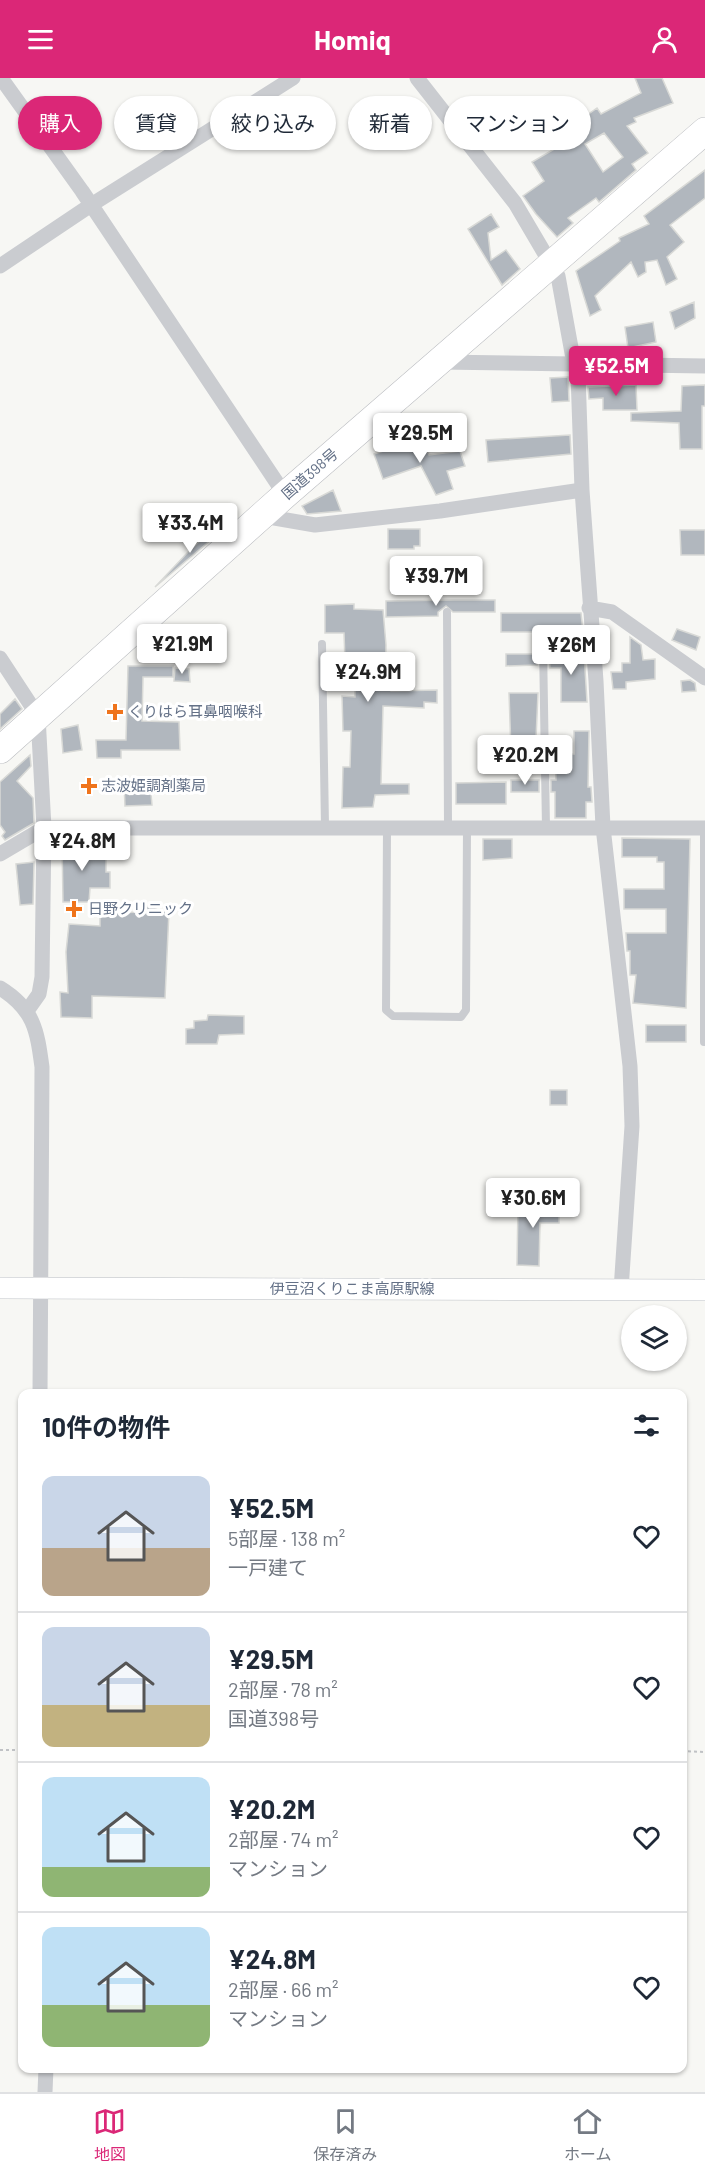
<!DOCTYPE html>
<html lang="ja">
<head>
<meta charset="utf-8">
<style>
	:root { --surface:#fff; --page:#f2f2f3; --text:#1f2937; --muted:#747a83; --line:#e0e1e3; --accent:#db2777 }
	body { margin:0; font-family:Barlow,"Noto Sans JP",sans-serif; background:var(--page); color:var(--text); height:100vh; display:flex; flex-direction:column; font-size:22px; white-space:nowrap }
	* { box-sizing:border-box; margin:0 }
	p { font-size:20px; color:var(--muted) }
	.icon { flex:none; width:33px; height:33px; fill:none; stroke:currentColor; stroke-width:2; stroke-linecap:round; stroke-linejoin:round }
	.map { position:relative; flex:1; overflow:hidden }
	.panel { position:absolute; left:18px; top:1311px; width:669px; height:684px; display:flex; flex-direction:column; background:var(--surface); border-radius:12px; box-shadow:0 2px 4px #0004 }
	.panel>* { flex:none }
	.top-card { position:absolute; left:18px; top:18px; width:669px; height:54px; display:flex; gap:12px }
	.buttons { position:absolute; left:621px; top:1227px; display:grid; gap:12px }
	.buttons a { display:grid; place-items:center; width:66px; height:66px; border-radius:50%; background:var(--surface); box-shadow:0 2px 4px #0004; font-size:30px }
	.price { position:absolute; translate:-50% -51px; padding:0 14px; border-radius:6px; background:#fff; color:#222; font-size:20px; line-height:39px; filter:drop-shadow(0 2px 3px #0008) }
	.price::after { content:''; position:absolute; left:50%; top:36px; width:18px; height:14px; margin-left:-9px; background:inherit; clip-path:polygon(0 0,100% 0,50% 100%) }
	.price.current { background:var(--accent); color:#fff }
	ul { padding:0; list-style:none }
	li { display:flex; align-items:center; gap:18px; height:150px; padding:0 24px }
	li+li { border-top:2px solid var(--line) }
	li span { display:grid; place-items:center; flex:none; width:168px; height:120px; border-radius:12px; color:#555 }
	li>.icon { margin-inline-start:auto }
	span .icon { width:72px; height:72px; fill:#fffc; stroke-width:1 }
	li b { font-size:26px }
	h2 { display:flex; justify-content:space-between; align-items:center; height:72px; padding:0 24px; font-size:26px }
	.tag { padding:0 21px; border-radius:27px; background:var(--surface); box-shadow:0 2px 4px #0004; font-size:21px; line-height:54px }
	.tag.current { background:var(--accent); color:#fff }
	header { display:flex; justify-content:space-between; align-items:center; height:78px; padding:0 24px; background:var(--accent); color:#fff; font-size:27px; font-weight:700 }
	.dock { display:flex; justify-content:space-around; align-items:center; height:84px; border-top:2px solid var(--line); background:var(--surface); font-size:16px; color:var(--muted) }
	.dock a { display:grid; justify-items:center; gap:3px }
	.dock .current { color:var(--accent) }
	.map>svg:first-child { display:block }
	.building { fill:#b1b7be; stroke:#d8d9d6; stroke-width:1.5; fill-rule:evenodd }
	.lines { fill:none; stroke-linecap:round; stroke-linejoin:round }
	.secondary-casing { stroke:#bbbfc4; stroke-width:22 }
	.highway-casing { stroke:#bbbdc1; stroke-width:28 }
	.path { stroke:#c0c2c5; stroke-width:2; stroke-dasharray:3 3; stroke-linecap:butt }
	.lane { stroke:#caccd0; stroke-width:8 }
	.street { stroke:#caccd0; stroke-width:15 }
	.secondary { stroke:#fff; stroke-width:21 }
	.highway { stroke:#fff; stroke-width:27 }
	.poi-dot { fill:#ef741c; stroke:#fff; stroke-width:2 }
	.labels { text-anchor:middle; stroke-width:6; stroke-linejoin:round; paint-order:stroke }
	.street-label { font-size:15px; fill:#647187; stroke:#fff }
	.poi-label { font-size:15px; fill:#647187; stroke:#fff; text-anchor:start }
</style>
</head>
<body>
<header><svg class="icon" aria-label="menu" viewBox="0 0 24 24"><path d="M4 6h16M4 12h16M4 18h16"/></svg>Homiq<svg class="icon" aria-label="person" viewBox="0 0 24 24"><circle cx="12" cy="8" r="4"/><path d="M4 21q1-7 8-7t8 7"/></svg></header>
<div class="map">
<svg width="705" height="2014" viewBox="0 0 705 2014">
	<rect width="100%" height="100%" fill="#f7f7f4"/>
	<!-- building -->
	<path class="building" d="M635,0H662L673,25L634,40L636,44L627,48L648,75L632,86L636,92L599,124L596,120L568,140L573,145L557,159L536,136L523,118L544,103L532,84L568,63L562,55L597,30L601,36L641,15ZM604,55L623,79L603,94L585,66Z
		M705,92V120L670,147L684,164L667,179L677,201L666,207L657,182L645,184L646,194L638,199L631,184L595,218L601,232L590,238L576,193L620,163L619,160L649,146L644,138Z
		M491,136L499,149L488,155L491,182L506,172L520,191L502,207L468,151Z
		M694,224L695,240L675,251L670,234Z
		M653,244L656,264L628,270L625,249Z
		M568,299L569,323L552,324L550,300Z
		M636,307L637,332H603V320L589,321L588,309Z
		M705,307V328H702V371H680L679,345L631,343V335L681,333L682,308Z
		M570,357L571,376L488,384L486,362Z
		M421,361L429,377L460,373L465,388L447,393L453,411L436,417L421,388L383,401L374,376Z
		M333,412L341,433L307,436L302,428Z
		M388,451H420V468H414V471H388Z
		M680,452H705V477H681Z
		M207,456L212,461L155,509L188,474Z
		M454,522H495V534H453L446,528L438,534V538L386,539V523Z
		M354,526V531L383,532L386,567L385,601H390L391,613L437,612V625L424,624V630L383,628L381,706H409V716L375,717L373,729L342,730L343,689H350L351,653H343L342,618L355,619V607H365L361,584L345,583L344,555H325V527Z
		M501,535H581L583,554H501Z
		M677,551L700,559L696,572L672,562Z
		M630,559L641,567L643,582L655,581V601L626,604V611H613L611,594H622V585H630Z
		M584,575L587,624H561V590H550L549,576Z
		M506,576H537V587L506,588Z
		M128,588H173V599H143L142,643L179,644L180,672H121V680H97L96,662H126Z
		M175,590L189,591L190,604L174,603Z
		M690,602L695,605L696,613L682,614L681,603Z
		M509,615H538L536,661H539V673H511Z
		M15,621L22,631L0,651V636Z
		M78,647L82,672L63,675L61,651Z
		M574,653H589L588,709H591L592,724H586V740H555V714H551V702H556L555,676H574Z
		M30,677L31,688L17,703L33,720L34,745L5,762L2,758L5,754L0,747V704Z
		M511,702H539V714H511Z
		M506,704V726H456V705Z
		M150,705L152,727L125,728L124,706Z
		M622,760L690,761L686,930L633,925L636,897H630V873H627L626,855H666V831H624V811H664V784H657V779H622Z
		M483,761H512V780L483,782Z
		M84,762L85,775L106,778V794H110V810H90L89,824H63L62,763Z
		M34,784L33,826L20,827L16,786Z
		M146,828L156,829L157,833H169L165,920L92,918V940L61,939L60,914L68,915L66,874L69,846L100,848V835L146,834Z
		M208,937L244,938V956L219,957L217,966H186V951L194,950V943L207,942Z
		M646,947H686V964H646Z
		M550,1012H567V1027H550Z
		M518,1124L559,1125V1145H540L539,1188L517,1187Z"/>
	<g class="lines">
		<defs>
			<path id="secondary" d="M0,1210L705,1212"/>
			<path id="highway" d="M0,672L285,417L705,53"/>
		</defs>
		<!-- secondary casing -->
		<use href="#secondary" class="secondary-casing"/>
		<!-- highway casing -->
		<use href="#highway" class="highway-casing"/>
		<!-- path -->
		<path class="path" d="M0,1672H22
			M682,1673L705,1674"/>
		<!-- lane -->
		<path class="lane" d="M447,534L448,748
			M322,566L325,748
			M543,567L546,750
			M387,750L386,932L393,938L461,939L466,932L467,750
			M704,750V964"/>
		<!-- street -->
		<path class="street" d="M1,0L82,113L285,417
			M417,0L515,125L558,198L574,286L578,296L582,412L596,603L603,749L630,988L632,1048L621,1212
			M0,188L91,127L293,0
			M438,284L705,288
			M263,438L315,447L440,433L582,412
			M589,530L612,534L705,600
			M0,580L38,638L44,750L42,899L39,916L27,933
			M0,776L44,750H705
			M0,910C34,931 37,952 42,989L40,1316
			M45,2014L46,1990"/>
		<!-- secondary -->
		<use href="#secondary" class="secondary"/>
		<!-- highway -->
		<use href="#highway" class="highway"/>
	</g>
	<!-- markers -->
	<g class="poi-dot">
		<path d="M112 625h6v6h6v6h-6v6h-6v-6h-6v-6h6z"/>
		<path d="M86 699h6v6h6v6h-6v6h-6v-6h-6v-6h6z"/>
		<path d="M71 822h6v6h6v6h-6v6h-6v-6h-6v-6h6z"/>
	</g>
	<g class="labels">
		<!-- street labels -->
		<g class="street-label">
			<text transform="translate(310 396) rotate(-41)" y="5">国道398号</text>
			<text x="352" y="1216">伊豆沼くりこま高原駅線</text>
		</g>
		<!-- poi labels -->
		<g class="poi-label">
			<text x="128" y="639">くりはら耳鼻咽喉科</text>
			<text x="101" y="713">志波姫調剤薬局</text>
			<text x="88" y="836">日野クリニック</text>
		</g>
	</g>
</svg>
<div class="buttons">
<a><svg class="icon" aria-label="layers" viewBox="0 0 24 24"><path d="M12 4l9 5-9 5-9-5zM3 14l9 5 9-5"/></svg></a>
</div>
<b class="price current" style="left:616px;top:319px">¥52.5M</b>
<b class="price" style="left:420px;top:386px">¥29.5M</b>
<b class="price" style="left:190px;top:476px">¥33.4M</b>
<b class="price" style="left:436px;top:529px">¥39.7M</b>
<b class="price" style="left:182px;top:597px">¥21.9M</b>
<b class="price" style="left:571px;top:598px">¥26M</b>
<b class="price" style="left:368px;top:625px">¥24.9M</b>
<b class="price" style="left:525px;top:708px">¥20.2M</b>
<b class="price" style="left:82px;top:794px">¥24.8M</b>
<b class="price" style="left:533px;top:1151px">¥30.6M</b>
<div class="top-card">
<a class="tag current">購入</a>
<a class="tag">賃貸</a>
<a class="tag">絞り込み</a>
<a class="tag">新着</a>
<a class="tag">マンション</a>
</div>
<section class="panel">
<h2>10件の物件<svg class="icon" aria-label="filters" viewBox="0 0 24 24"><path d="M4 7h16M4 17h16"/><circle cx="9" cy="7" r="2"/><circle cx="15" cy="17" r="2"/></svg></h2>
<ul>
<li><span style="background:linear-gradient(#c9d6e8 60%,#b9a48a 0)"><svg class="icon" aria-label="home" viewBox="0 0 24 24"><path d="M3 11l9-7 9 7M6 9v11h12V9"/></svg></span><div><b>¥52.5M</b><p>5部屋 · 138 m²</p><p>一戸建て</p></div><svg class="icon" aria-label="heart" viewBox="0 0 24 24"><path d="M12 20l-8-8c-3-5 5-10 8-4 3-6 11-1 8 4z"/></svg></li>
<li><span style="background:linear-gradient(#c9d6e8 65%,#c2b280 0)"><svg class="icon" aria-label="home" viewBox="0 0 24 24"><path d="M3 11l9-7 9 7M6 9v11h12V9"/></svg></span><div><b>¥29.5M</b><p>2部屋 · 78 m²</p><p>国道398号</p></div><svg class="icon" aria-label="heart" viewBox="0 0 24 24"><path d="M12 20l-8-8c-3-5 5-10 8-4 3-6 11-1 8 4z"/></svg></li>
<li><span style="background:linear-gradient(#bfe0f5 75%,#8fb573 0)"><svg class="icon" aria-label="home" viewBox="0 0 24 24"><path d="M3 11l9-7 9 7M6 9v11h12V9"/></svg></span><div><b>¥20.2M</b><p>2部屋 · 74 m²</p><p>マンション</p></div><svg class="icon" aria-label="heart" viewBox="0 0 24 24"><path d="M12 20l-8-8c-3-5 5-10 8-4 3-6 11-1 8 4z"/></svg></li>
<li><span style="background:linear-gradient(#bfe0f5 65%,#8fb573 0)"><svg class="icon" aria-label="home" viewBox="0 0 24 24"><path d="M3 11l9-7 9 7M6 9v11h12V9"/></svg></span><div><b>¥24.8M</b><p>2部屋 · 66 m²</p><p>マンション</p></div><svg class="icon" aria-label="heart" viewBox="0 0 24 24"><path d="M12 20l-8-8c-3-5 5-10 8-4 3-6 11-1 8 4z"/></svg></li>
</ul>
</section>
</div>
<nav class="dock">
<a class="current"><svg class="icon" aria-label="map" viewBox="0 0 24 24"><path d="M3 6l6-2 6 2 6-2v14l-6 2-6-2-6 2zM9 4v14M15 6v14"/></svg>地図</a>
<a><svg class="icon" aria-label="saved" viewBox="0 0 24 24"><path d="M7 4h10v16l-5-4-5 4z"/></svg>保存済み</a>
<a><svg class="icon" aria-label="home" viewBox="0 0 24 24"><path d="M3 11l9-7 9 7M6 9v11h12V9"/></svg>ホーム</a>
</nav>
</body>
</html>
